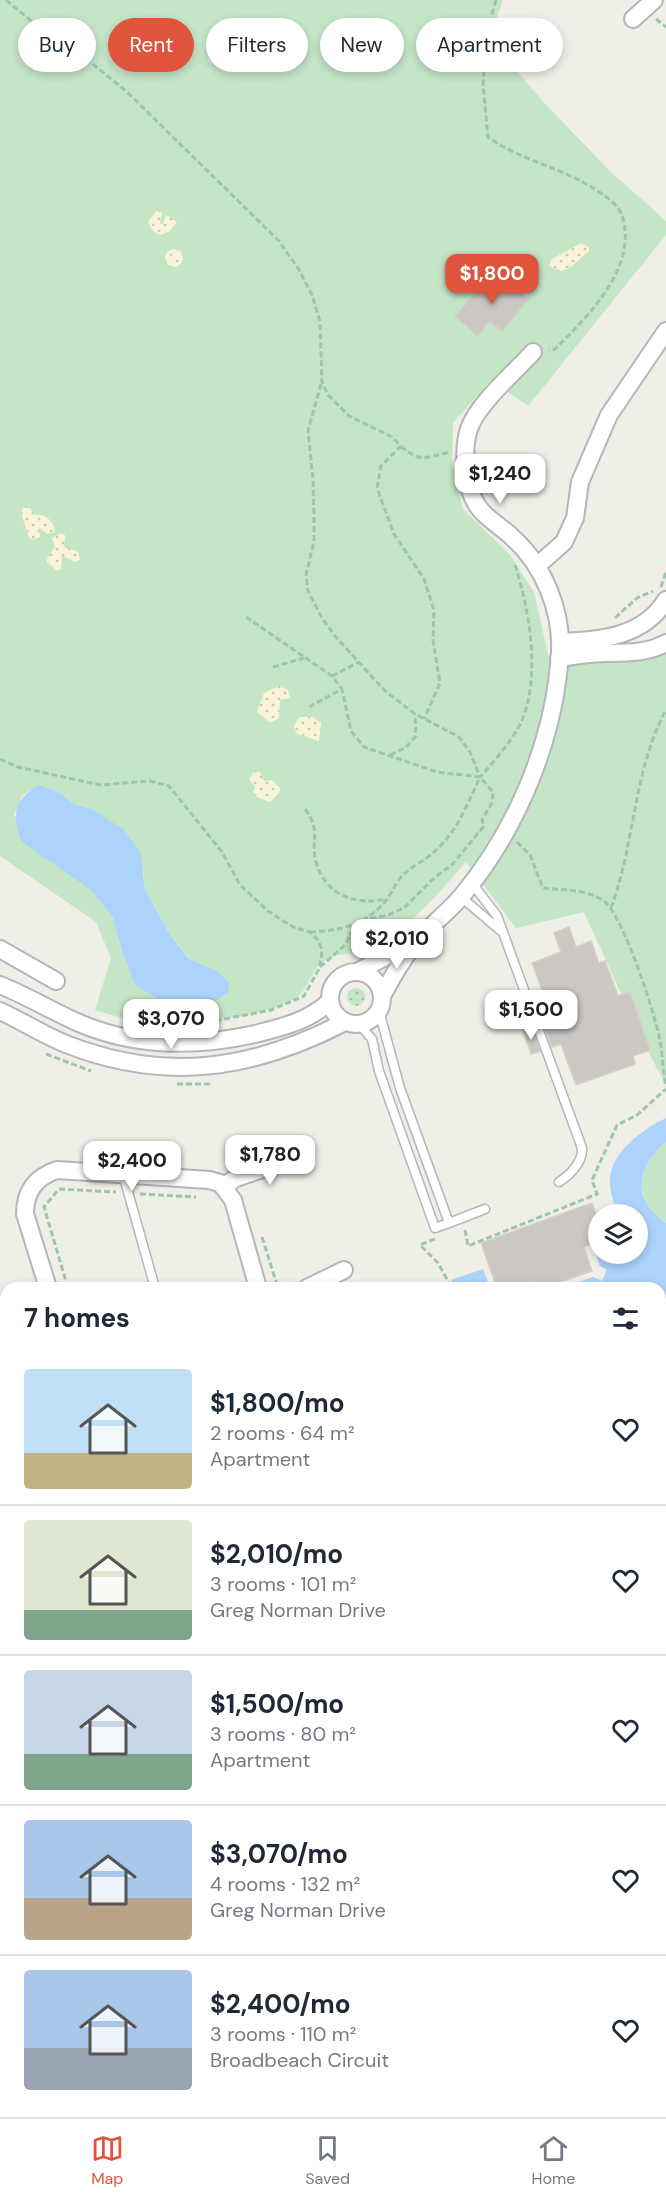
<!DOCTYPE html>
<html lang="en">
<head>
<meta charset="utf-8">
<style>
	:root { --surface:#fff; --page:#f2f2f3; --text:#1f2937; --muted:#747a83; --line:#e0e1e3; --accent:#e0533c }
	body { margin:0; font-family:"DM Sans",sans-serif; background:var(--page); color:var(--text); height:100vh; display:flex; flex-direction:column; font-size:22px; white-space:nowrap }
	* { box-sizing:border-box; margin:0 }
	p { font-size:20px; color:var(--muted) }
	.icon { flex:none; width:33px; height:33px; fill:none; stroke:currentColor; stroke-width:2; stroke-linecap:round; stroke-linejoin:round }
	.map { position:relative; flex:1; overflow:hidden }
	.sheet { position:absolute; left:0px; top:1282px; width:666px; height:836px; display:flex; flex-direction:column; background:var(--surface); border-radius:18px 18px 0 0; box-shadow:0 3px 9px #0003 }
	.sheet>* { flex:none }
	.hud { position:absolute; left:18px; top:18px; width:630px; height:54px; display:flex; gap:12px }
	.fabs { position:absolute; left:588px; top:1204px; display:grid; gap:12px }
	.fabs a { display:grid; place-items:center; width:60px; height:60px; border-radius:50%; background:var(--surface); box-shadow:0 3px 9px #0003; font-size:30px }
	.price { position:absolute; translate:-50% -51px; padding:0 14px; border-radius:12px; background:#fff; color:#222; font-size:20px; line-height:39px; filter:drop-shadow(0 2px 3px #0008) }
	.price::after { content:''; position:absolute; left:50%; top:36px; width:18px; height:14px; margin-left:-9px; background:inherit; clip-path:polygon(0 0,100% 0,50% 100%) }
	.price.current { background:var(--accent); color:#fff }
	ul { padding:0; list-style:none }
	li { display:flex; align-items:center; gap:18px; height:150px; padding:0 24px }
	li+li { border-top:2px solid var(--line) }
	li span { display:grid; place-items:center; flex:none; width:168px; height:120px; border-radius:6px; color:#555 }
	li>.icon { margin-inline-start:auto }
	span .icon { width:72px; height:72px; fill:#fffc; stroke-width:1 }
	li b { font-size:26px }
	h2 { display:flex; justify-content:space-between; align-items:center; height:72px; padding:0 24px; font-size:26px }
	.chip { padding:0 21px; border-radius:27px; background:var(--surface); box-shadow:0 3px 9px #0003; font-size:21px; line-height:54px }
	.chip.current { background:var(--accent); color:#fff }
	.tab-bar { display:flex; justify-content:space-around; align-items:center; height:84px; border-top:2px solid var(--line); background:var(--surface); font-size:16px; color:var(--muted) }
	.tab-bar a { display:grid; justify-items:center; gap:3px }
	.tab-bar .current { color:var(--accent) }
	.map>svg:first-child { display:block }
	.grass { fill:#c5e5c7; fill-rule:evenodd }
	.sand { fill:url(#sand-dots) }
	.garden { fill:url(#garden-dots) }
	.water { fill:#acd3fb }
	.building { fill:#cbc8c4; stroke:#d4d0c5; stroke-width:1.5 }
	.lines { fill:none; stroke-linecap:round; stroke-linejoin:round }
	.lane-casing { stroke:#b4b6ba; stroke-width:11 }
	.street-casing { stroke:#b4b6ba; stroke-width:20 }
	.secondary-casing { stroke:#b5b8bd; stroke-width:27 }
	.path { stroke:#9ec6ad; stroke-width:3; stroke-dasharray:6 3; stroke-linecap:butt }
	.lane { stroke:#fff; stroke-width:8 }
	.street { stroke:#fff; stroke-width:16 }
	.secondary { stroke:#fff; stroke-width:24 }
</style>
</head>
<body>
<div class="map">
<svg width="666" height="2117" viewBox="0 0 666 2117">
	<defs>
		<pattern id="sand-dots" width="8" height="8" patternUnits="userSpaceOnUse" patternTransform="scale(1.5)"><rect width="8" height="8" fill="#f9f3d8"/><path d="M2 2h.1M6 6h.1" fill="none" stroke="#cdc8b3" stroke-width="1.8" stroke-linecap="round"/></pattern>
		<pattern id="garden-dots" width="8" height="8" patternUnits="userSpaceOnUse" patternTransform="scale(1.5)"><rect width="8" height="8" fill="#c5e5c7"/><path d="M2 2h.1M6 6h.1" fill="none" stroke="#a3bda5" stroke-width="1.8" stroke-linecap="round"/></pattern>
	</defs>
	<rect width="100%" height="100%" fill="#efeee7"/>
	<!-- grass -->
	<path class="grass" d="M0,0H503L496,20L507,59L545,104L612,173L666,221V235L528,406L491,380L453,423L452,463L463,509L510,555L534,592L549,659L580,662L657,656L666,647V1085L644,1044L584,912L516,928L466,862C436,895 410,930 367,949C353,955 336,953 324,961C310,971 310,988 297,997C263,1020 175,1025 135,1020C121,1018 108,1014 95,1010L111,958L96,922L0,856ZM38,785L58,791L143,869L145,890L170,935L189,958L215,970L121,948L113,918L92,891L62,869L14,815L22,796Z
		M666,1142V1223C632,1199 636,1168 666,1142Z"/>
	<!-- sand -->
	<path class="sand" d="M156,211L162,213L160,224H163L166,215L177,222L170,231L161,235L153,231L148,222Z
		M581,243L589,247V251L571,267L562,271L549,266L552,259Z
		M165 258a9 9 0 1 1 18 0a9 9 0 1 1-18 0Z
		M23,508H30L35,515C45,513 55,522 55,532L47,534L39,527L40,537L32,540L29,538L21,513Z
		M61,533L65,535L64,547L78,552L80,559L75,562L62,555L61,569L57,571L46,561L55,547L52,538Z
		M279,686L288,690L290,698L280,700L279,718L270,723L257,712L264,693Z
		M299,717H313L321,723L319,741L297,734L294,726Z
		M254,771L260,772L264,781L272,780L280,788L279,793L270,802L257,797L253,792L255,787L249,779Z"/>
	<!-- garden -->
	<path class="garden" d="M347 997a9 9 0 1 1 18 0a9 9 0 1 1-18 0Z"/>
	<!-- water -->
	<path class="water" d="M38,785L58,791L73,804L93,810L123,829L140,851L145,890L170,935L188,958L215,970L229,982L228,993L205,1007L165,1003L135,985L121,948L113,918L92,891L21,841C13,812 12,803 38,785Z
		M666,1118V1142C636,1168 631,1199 666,1223V1778L660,1781V1288H576V1283L593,1277L602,1281L607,1270L600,1266L596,1255L638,1254V1215H618C615,1205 610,1194 610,1183C608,1154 643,1129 666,1118Z
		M483,1269L490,1288H448L453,1284L451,1280Z
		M6,1536V1723L0,1711V1539Z
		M428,2112H476L475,2117H426Z"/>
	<!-- building -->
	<path class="building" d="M495,270L529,299L502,331L490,321L477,336L455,316Z
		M569,927L576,947L591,941L599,963L605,961L618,996L630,992L650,1050L633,1056L635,1064L576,1085L561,1044L552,1047L543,1023L553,1019L532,963L561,952L554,933Z
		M531,1027L540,1051L531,1054L523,1030Z
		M592,1203L596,1213L598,1212V1242L584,1247L592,1271L542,1288H537L535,1280L512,1288H497L481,1243Z"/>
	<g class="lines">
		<defs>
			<path id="lane" d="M472,883L497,916L582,1148C583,1162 570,1175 559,1182
				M461,897L501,931
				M359,1024L372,1039L379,1071L435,1228L449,1223L400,1088L379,1011
				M123,1174L155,1288
				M449,1223L485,1209"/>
			<path id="street" d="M633,19L654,0
				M537,566L564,542L575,518L580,482L609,415L666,331
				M560,642C599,640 643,638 666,600
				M559,658C575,656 591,653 607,653C629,652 645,654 666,643
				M0,949L56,981
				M357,972L413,942
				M330 998a26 26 0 1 1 52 0a26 26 0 1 1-52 0Z
				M0,985C27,996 52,1011 79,1023C135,1047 197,1047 255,1034C283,1027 309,1021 330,1001
				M382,996C393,976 404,956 419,939C432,924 448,912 461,897C517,830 555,739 560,652C562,611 544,566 513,538C502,527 488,520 479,508C465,490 462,450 469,429C478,403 514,373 533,352
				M0,1011C22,1021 43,1035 66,1044C165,1083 252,1070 345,1022
				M224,1186L236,1178L301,1156
				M48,1288L25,1214C25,1191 36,1177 57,1170L209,1180L220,1183L233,1200L258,1288
				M307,1288L344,1270
				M0,1450L6,1454
				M0,1481L6,1473
				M660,1876L666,1870
				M398,2117L400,2112"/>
			<path id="secondary" d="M0,1783L6,1791
				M0,1838L6,1845
				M660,1998L666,1997
				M660,2032L666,2031
				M0,2065L6,2055
				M24,2117L28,2112"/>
		</defs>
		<!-- lane casing -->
		<use href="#lane" class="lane-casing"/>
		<!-- street casing -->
		<use href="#street" class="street-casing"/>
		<!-- secondary casing -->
		<use href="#secondary" class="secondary-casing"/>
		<!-- path -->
		<path class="path" d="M6,0L57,42L89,61L126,91L278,240L298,268L312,295L320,322L322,382L328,395L349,416L392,437L401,446L381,466L377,488L394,534L424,579L434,610L433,640L440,683L424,719
			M496,0L487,32L483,85L488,137C514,156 546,164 575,178C587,184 616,200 621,213C641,265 587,317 555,349L549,350
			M656,19L666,27
			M321,384L308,431L313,480L314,519V541L306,575L308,591L322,618L335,636L384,690L415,714L459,737L470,752L480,777C493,763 506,747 517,730C543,686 530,611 515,565
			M401,446C420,464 427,457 450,452
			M661,587L666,572
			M246,617L332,676L342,689
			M615,618L637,598L653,591
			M273,667L304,658
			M332,676L359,662
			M309,707L342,689L351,731L364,747L437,772L480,777L493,792L492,803L482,820L484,826L452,865L435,877L404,908L388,915L364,920
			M390,755L405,748L416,736L415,714
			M0,759L18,767L100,785L150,781L169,786L222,852L240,885L268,911L293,927L310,932L318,940L322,950L320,967L304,996L271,1010L204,1023V1026
			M305,809C322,832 310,839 316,862C325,894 354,906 385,899
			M517,842L530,855L543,888C563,890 588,889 605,902C623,916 656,1016 660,1041C663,1056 663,1072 666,1087
			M611,908C635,844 633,771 666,710
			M310,932C336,931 362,926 381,906C390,898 394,885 402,876C411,866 425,861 435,851C458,830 467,805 480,777
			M320,967L345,945L356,924
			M158,1024L204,1023
			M46,1054L91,1071
			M177,1084H209V1080
			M140,1194L196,1197
			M465,1230L468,1246L597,1194L592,1180L617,1125L637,1115L666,1089
			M262,1237L278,1288
			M435,1239L420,1245L438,1263L449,1283L443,1288
			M68,1288L44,1207L59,1189L116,1192
			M0,1515L6,1511
			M0,1720L6,1733
			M0,1872L6,1879
			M660,1976L666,1975
			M0,1997L6,1988
			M80,2117L83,2112
			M421,2117L423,2112"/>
		<!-- lane -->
		<use href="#lane" class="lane"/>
		<!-- street -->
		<use href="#street" class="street"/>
		<!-- secondary -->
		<use href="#secondary" class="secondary"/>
	</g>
</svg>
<div class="fabs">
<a><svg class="icon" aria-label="layers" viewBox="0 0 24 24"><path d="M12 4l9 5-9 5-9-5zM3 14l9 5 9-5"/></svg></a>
</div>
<b class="price current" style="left:492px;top:305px">$1,800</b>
<b class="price" style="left:500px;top:505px">$1,240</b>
<b class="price" style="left:397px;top:970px">$2,010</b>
<b class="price" style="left:531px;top:1041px">$1,500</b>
<b class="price" style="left:171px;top:1050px">$3,070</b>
<b class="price" style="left:270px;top:1186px">$1,780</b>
<b class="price" style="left:132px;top:1192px">$2,400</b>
<div class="hud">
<a class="chip">Buy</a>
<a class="chip current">Rent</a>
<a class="chip">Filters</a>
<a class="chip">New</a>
<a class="chip">Apartment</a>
</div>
<section class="sheet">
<h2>7 homes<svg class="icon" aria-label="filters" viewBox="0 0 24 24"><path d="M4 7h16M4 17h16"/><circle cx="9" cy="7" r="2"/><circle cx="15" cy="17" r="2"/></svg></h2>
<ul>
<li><span style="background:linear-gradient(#bfe0f5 70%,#c2b280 0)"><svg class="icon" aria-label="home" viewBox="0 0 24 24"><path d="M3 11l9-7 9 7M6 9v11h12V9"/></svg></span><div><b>$1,800/mo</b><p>2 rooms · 64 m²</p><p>Apartment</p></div><svg class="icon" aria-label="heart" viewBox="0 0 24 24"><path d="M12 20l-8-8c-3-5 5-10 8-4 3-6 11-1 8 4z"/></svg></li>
<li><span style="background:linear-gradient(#dfe7d0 75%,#7fa58c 0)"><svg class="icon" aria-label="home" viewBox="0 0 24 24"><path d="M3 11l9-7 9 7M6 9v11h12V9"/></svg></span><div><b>$2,010/mo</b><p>3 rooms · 101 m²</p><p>Greg Norman Drive</p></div><svg class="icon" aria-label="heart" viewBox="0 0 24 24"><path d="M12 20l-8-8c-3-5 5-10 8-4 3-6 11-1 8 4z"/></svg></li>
<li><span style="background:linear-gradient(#c9d6e8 70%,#7fa58c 0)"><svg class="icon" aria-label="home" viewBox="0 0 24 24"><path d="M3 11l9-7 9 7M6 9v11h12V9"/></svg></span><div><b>$1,500/mo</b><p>3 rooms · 80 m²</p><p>Apartment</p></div><svg class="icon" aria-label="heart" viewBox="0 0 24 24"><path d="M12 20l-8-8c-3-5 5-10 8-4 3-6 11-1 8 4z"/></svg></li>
<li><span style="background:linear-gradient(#a9c7e8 65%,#b9a48a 0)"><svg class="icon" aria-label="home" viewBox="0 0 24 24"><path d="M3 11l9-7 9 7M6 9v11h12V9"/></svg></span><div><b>$3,070/mo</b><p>4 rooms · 132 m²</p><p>Greg Norman Drive</p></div><svg class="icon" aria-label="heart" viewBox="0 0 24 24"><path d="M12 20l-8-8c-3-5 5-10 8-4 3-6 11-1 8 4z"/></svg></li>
<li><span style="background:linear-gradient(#a9c7e8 65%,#9aa5b1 0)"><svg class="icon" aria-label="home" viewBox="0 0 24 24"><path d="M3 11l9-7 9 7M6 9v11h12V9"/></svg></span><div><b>$2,400/mo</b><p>3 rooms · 110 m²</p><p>Broadbeach Circuit</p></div><svg class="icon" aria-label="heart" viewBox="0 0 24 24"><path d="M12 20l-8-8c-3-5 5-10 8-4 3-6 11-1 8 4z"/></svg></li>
</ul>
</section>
</div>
<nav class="tab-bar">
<a class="current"><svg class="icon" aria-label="map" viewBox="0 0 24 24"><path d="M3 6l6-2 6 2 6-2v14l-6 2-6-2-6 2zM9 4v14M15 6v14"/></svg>Map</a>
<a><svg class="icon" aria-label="saved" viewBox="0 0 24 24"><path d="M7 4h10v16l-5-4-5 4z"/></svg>Saved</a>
<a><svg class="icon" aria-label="home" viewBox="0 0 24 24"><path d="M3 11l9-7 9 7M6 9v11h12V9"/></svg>Home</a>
</nav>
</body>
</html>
